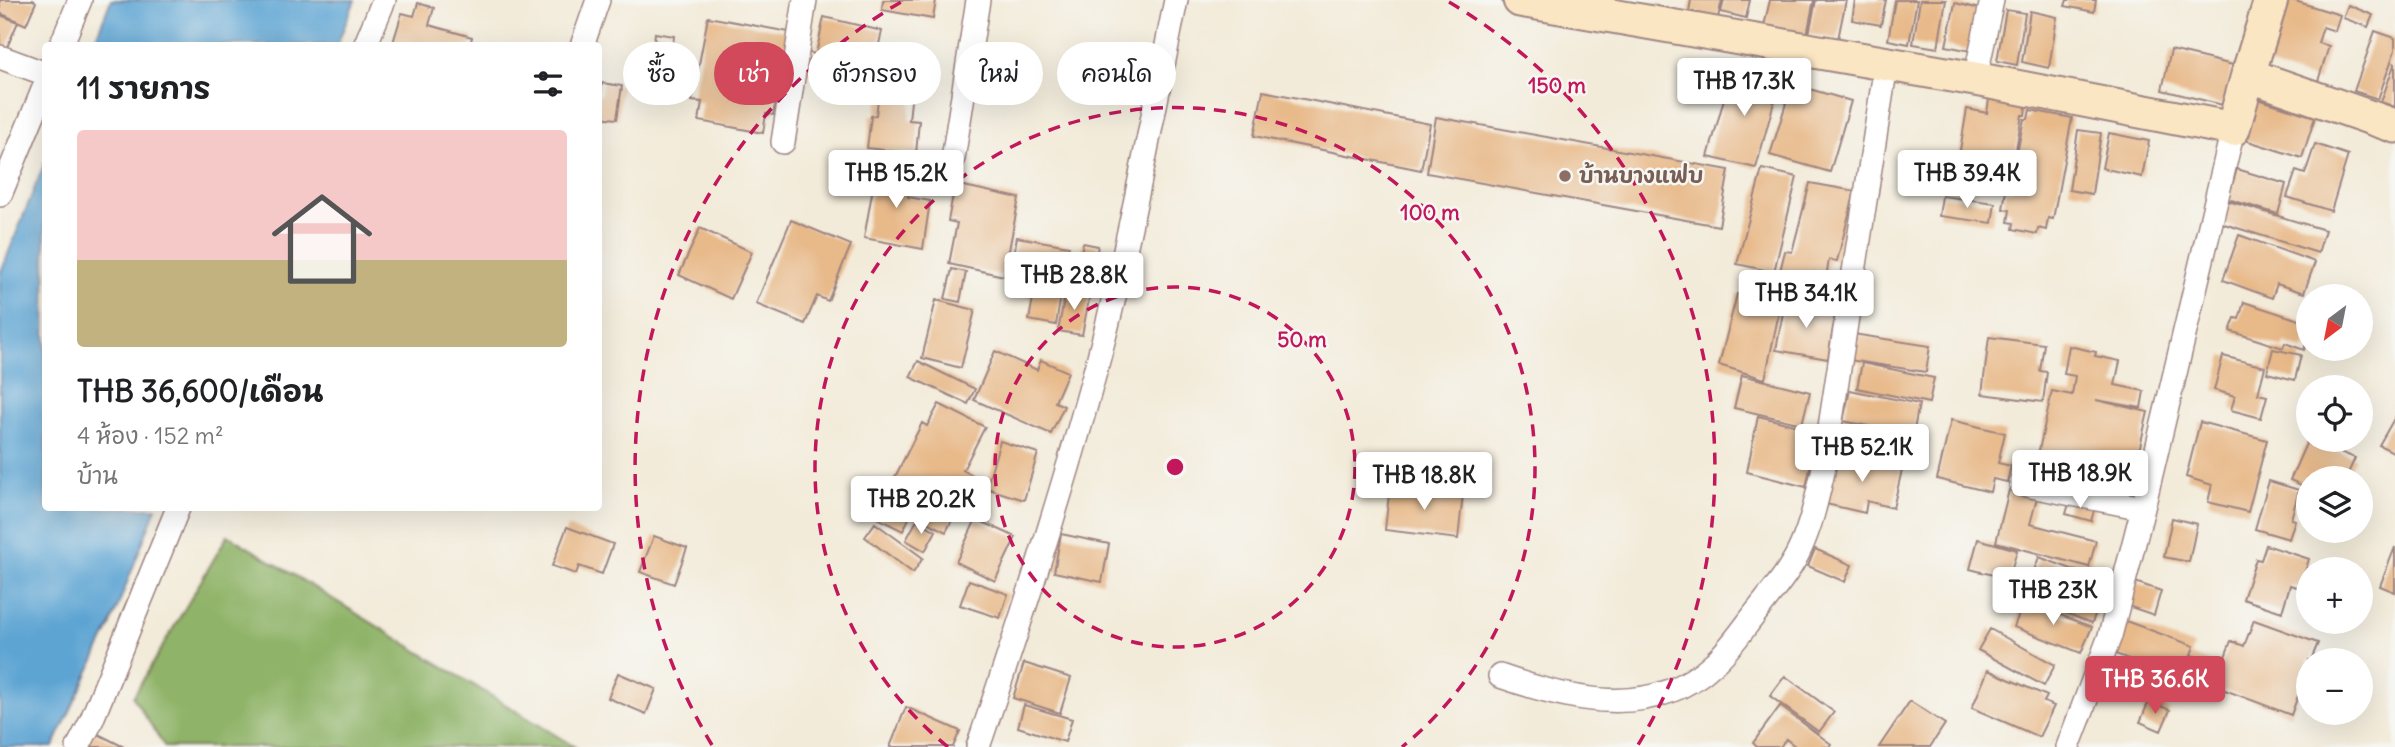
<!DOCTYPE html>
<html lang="th">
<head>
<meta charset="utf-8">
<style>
	:root { --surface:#fff; --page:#f6f6f6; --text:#202124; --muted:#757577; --accent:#d1495b }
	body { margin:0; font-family:Delius,"Playpen Sans Thai",sans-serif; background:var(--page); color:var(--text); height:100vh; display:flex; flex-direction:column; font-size:26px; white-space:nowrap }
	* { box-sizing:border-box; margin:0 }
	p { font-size:23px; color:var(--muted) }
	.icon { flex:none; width:38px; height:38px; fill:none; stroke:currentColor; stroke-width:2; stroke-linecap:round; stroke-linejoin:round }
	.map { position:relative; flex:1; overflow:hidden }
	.panel { position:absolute; left:42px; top:42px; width:560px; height:469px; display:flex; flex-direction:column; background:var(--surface); border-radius:7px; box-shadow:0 7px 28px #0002 }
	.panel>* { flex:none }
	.guide { position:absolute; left:623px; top:42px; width:665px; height:63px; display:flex; gap:14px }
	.needle { width:46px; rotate:212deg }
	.buttons { position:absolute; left:2296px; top:284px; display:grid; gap:14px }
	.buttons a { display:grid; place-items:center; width:77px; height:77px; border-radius:50%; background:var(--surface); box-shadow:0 7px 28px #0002; font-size:35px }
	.price { position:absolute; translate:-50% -60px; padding:0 16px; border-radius:7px; background:#fff; color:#222; font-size:23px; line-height:46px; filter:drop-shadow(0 2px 4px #0008) }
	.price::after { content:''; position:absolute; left:50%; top:42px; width:21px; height:16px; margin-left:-10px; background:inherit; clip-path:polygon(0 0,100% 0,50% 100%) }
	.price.active { background:var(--accent); color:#fff }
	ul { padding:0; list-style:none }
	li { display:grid; align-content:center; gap:14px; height:371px; padding:0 35px }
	li span { display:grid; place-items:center; height:217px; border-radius:7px; color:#555 }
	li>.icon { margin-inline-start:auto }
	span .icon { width:126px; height:126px; fill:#fffc; stroke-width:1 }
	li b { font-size:30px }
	h2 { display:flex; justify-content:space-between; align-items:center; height:84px; padding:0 35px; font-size:30px }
	.chip { padding:0 24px; border-radius:32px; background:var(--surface); box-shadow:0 7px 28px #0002; font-size:24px; line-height:63px }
	.chip.active { background:var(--accent); color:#fff }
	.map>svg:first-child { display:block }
	.forest { fill:#8fb368; stroke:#6c694a; stroke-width:2 }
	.water { fill:#5da4d3; stroke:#54627f; stroke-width:2 }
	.building { fill:#e8b989 }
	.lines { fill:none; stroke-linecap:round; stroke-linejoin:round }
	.street-casing { stroke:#9e8582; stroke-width:26 }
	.secondary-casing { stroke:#9e8582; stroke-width:37 }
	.street { stroke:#fff; stroke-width:23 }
	.secondary { stroke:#fbe6c4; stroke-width:33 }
	.ring { fill:none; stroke:#c2185b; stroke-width:3.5; stroke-dasharray:12 9 }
	.education-dot { fill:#8d6e63; stroke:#f6f6f2; stroke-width:2.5 }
	.labels { text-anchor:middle; stroke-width:5; stroke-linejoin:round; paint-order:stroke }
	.education-label { font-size:21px; font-weight:bold; fill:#785e54; stroke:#f6f6f2; text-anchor:start }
	.centre { fill:#c2185b; stroke:#f6f6f2; stroke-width:3.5 }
	.ring-label { font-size:21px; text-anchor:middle; font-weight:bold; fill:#c2185b; stroke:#f6f6f2; stroke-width:5; stroke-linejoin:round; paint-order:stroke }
</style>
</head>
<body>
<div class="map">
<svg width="2395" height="747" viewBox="0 0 2395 747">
	<rect width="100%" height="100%" fill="#f6f6f2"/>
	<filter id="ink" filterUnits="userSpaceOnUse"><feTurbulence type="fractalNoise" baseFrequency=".0143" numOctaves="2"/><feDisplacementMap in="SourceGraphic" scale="14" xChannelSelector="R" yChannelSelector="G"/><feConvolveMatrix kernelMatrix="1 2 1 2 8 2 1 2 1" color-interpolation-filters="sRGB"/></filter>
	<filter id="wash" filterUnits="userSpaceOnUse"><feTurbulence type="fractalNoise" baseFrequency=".00686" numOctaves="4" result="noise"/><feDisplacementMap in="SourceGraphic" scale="28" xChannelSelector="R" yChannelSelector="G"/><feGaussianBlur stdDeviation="1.57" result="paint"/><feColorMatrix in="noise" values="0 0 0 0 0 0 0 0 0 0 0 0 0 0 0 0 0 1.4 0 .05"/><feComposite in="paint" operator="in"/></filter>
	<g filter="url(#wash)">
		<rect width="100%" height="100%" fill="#f3ebd9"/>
		<!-- forest -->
		<path class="forest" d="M228,535L575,747H165L133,697Z"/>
		<!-- water -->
		<path class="water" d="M111,0H355L337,45H93Z
			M45,162L46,508H156L109,629L53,747H0V274Z"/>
		<g id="blocks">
			<!-- building -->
			<path class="building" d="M0,0H33L36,2L26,25L0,13Z
				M883,0H936L933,19L882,10Z
				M1691,0H1722L1718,18L1689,11Z
				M1724,0H1750L1746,18L1721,12Z
				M1770,0H1814L1807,35L1764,26Z
				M1816,0H1846L1838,39L1809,34Z
				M1855,0H1886L1881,25L1852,20Z
				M1895,0H1917L1909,44L1888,40Z
				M1920,0H1946L1938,48L1913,44Z
				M2067,0H2096L2094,12L2065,6Z
				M2285,0H2292L2340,15L2335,31L2323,27L2318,43L2329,46L2318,81L2265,64Z
				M418,3L434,8L429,25L472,37L470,46H392L402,13L414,16Z
				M1955,3L1980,9L1971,51L1946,46Z
				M2348,5L2373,15L2368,27L2343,18Z
				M2006,10L2025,13L2017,65L1997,61Z
				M2030,11L2057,17L2049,68L2022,62Z
				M0,15L18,22L5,52L0,50Z
				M708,17L789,32L773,115L766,114L763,133L699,121L702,102L692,101Z
				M824,17L882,31L869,88L801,71L806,52L816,54Z
				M2375,31L2395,38V50L2378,99L2354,91Z
				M655,33L674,36L669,80L650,78Z
				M2171,50L2233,65L2223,105L2162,90Z
				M2395,62V107L2381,102Z
				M1733,66L1780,80L1756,168L1708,157Z
				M885,70L914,73L909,120L919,121L916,154L867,148L871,116L876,115L878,100L882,101Z
				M602,83L622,86L617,119L598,117V95H601Z
				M1792,84L1851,101L1830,172L1770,155Z
				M1263,91L1430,124L1421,170L1254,136Z
				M1989,99L2026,106L2025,115H2022L2012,172L1958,162L1967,109L1987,113Z
				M2258,99L2315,117L2302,158L2245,140Z
				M2030,110L2072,118L2053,219L2048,218L2046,230L2038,228L2037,234L2013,229L2014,223L2008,222L2010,210L2003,209L2006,190L2012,191L2017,163L2022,164L2024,154L2017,153L2024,119H2028Z
				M1436,117L1729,170L1719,226L1427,173Z
				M2078,130L2101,133L2092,194L2069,190Z
				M2109,133L2149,141L2142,177L2102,168Z
				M2315,144L2348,155L2331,211L2287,197L2296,171L2305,174Z
				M877,165L913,171L908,197L930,201L923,249L864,238Z
				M1762,169L1797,177L1774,272L1737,264Z
				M2237,169L2286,184L2278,214L2228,199Z
				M1810,183L1855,191L1837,261L1829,260L1824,289L1778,279L1785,251L1792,252Z
				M955,184L1019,198L1004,276L949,264L957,223L948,221Z
				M1942,196L1995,203L1992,223L1939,216Z
				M2228,201L2325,230L2318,253L2221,223Z
				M791,220L851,245L828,301L817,296L805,324L756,304Z
				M700,228L752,252L731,299L679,275Z
				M2239,235L2315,262L2304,293L2277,284L2272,298L2223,280Z
				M1017,237L1069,246L1056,325L1029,320L1033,298L1007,293Z
				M1083,243L1098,246L1095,262L1080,258Z
				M952,269L966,272L960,302L945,299Z
				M1066,290L1090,294L1082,335L1058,331Z
				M1737,294L1781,303L1765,379L1719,365Z
				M936,300L975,310L961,368L922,358Z
				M1785,302L1836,309L1828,359L1776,350Z
				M2244,302L2308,323V337L2304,350L2285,343L2283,348L2230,331L2235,318L2239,319Z
				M1853,334L1930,346L1926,372L1849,360Z
				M1989,337L2044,344L2040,371L2047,372L2043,402L1982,394Z
				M2069,346L2096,352L2095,356L2120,361L2115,385L2144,391L2141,408L2096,400L2148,412L2136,463L2098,455L2091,486L2034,473L2052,391L2072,395L2075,376L2064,374Z
				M2273,349L2301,355L2295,380L2267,373Z
				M995,351L1037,370L1041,360L1068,372L1055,402L1064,406L1051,434L974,400Z
				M2223,356L2265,367L2258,394L2267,396L2261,418L2231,410L2235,396L2214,390Z
				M918,361L975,389L968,404L910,377Z
				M1862,363L1934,378L1929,403L1857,388Z
				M1742,375L1810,392L1802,424L1734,408Z
				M1850,390L1919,404L1913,435L1843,421Z
				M939,404L985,427L963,470L974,476L946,532L911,514L903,531L875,517L922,423L927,426Z
				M1758,416L1818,431L1806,487L1747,472Z
				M2395,417V453L2379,445Z
				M1951,420L2005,433L1998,463L2011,466L2007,482L1993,479L1990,492L1937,479Z
				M2200,422L2267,440L2248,512L2208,502L2212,485L2186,477Z
				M1852,426L1904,439L1898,466L1846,452Z
				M2308,439L2355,458L2346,478H2308V488L2290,480Z
				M1000,441L1038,453L1024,500L986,488Z
				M1838,454L1902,470L1893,508L1867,501L1865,513L1826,504Z
				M2269,481L2299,490L2291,519L2295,520L2289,539L2255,529Z
				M1390,485L1463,494L1458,539L1385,530Z
				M2009,490L2037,498L2030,524L2096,541L2089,567L1996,542Z
				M2070,500L2095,507L2091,521L2066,514Z
				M2172,518L2197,524L2189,562L2164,557Z
				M976,519L1016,537L995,581L956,562Z
				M917,520L936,531L925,551L906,540Z
				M875,523L923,558L913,573L865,537Z
				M567,527L613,544L602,574L579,566L576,574L552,566Z
				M1061,534L1109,544L1102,582L1054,572Z
				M654,536L687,548L674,584L640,572Z
				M1978,539L2017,550L2009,579L1970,569Z
				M2266,545L2309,559L2300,588L2290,585L2282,612L2243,599L2256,559L2261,560Z
				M2395,547V592L2380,586Z
				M1815,549L1852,565L1845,582L1808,566Z
				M2039,557L2107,582L2092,623L2024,598Z
				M969,580L1008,594L1000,618L960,605Z
				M2135,582L2161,591L2154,615L2128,606Z
				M2024,601L2092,627L2081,653L2014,627Z
				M2123,620L2194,646L2191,655L2209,662L2201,687L2113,653Z
				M2254,620L2318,643L2311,660H2308V668L2291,715L2214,686L2231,641L2244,646Z
				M1990,629L2055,665L2044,686L1978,650Z
				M2128,662L2181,683L2175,699L2121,677Z
				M1024,663L1071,678L1060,713L1013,698Z
				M1988,670L2047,696L2044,702L2054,706L2039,737L1972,708Z
				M618,673L656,689L646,714L608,698Z
				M1785,676L1834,712L1819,732L1770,696Z
				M1910,701L1945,724L1930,747H1879Z
				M2149,701L2170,710L2161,731L2140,722Z
				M1024,705L1072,719L1065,742L1018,727Z
				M1780,706L1831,744L1829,747H1796L1786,739L1780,747H1757L1753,743Z
				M906,707L960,731L953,747H890Z
				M94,732L124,747H86Z"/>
		</g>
	</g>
	<g filter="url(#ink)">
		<use href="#blocks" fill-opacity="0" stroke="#9e8582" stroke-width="2"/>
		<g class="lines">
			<defs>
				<path id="street" d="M61,46L80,0
					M365,46L384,0
					M582,46L598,0
					M0,57L46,74
					M1975,79L1992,0
					M783,142L805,0
					M953,159L978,0
					M0,195L46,83
					M2021,484L2143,508
					M1500,676C1569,700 1652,721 1713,664C1729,650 1741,632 1754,615C1770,594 1789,573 1800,549C1811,525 1817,498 1823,472L1886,65
					M78,747L90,724L178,508
					M978,747C1022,618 1064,489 1099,357C1130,240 1152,119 1176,0
					M2068,747L2110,636L2143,508L2233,129"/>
				<path id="secondary" d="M1520,0L1975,79L2233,129L2248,75L2395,126
					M2248,75L2271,0"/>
			</defs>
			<!-- street casing -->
			<use href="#street" class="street-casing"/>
			<!-- secondary casing -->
			<use href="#secondary" class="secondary-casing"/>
			<!-- street -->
			<use href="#street" class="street"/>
			<!-- secondary -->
			<use href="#secondary" class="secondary"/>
		</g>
	</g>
	<!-- distance rings -->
	<g class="ring">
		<circle cx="1175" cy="467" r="180"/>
		<path d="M948 747A360 360 0 1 1 1402 747"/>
		<path d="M712 745A540 540 0 0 1 901 2M1449 2A540 540 0 0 1 1638 745"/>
	</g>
	<!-- markers -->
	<circle class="education-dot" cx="1565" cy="176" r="7"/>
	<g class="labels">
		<!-- education labels -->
		<g class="education-label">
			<text x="1579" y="183">บ้านบางแฟบ</text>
		</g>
	</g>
	<circle cx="1175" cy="467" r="10" class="centre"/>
	<g class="ring-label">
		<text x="1557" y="93">150 m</text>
		<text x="1430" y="220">100 m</text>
		<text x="1302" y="347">50 m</text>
	</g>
</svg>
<div class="buttons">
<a><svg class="needle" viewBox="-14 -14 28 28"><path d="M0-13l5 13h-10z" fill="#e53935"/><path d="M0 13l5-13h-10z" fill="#757577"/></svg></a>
<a><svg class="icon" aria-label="locate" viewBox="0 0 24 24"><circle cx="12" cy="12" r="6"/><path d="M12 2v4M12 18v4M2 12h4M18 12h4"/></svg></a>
<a><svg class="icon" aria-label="layers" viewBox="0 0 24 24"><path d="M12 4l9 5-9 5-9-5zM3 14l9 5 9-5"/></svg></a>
<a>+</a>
<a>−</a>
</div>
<b class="price" style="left:1744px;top:118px">THB 17.3K</b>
<b class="price" style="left:896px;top:210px">THB 15.2K</b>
<b class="price" style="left:1967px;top:210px">THB 39.4K</b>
<b class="price" style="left:1074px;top:312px">THB 28.8K</b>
<b class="price" style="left:1806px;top:330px">THB 34.1K</b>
<b class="price" style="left:1862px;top:484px">THB 52.1K</b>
<b class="price" style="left:2080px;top:510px">THB 18.9K</b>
<b class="price" style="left:1424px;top:512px">THB 18.8K</b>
<b class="price" style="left:921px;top:536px">THB 20.2K</b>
<b class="price" style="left:2053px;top:627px">THB 23K</b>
<b class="price active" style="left:2155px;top:716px">THB 36.6K</b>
<div class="guide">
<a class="chip">ซื้อ</a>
<a class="chip active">เช่า</a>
<a class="chip">ตัวกรอง</a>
<a class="chip">ใหม่</a>
<a class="chip">คอนโด</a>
</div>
<section class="panel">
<h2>11 รายการ<svg class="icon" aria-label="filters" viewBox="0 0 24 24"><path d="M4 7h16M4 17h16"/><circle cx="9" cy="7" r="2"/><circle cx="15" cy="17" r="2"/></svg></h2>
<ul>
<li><span style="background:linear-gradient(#f6c9c9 60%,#c2b280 0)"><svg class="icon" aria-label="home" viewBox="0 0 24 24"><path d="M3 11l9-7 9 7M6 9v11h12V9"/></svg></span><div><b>THB 36,600/เดือน</b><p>4 ห้อง · 152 m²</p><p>บ้าน</p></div></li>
</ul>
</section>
</div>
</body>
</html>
